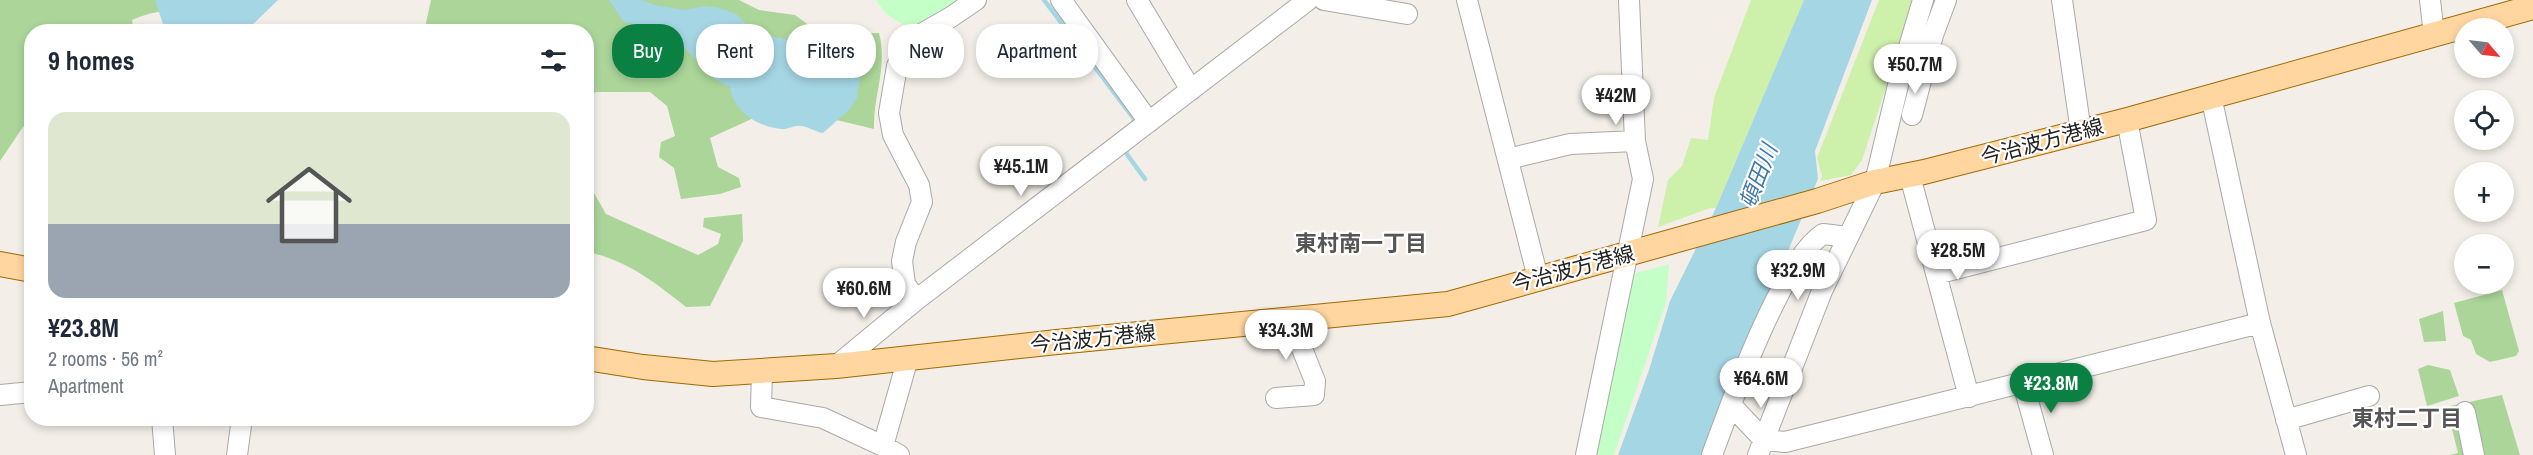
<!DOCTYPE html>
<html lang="en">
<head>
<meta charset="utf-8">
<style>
	:root { --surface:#fff; --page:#f6f6f7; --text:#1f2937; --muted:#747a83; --accent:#0b8043 }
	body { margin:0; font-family:"Archivo Narrow","Noto Sans JP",sans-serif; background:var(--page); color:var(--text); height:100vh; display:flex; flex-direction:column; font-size:22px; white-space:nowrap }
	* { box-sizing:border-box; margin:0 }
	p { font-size:20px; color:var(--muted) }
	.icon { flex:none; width:33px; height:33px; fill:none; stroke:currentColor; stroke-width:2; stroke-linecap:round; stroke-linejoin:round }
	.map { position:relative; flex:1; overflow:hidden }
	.drawer { position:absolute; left:24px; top:24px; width:570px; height:402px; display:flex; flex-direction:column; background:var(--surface); border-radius:24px; box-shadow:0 3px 9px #0003 }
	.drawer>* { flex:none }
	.guide { position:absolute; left:612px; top:24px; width:570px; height:54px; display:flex; gap:12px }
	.needle { width:39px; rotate:118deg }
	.fabs { position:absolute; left:2454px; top:18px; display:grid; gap:12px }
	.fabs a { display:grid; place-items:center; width:60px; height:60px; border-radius:50%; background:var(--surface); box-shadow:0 3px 9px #0003; font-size:30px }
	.price { position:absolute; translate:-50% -51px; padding:0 14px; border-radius:21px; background:#fff; color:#222; font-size:20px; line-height:39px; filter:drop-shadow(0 2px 3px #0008) }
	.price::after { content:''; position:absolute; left:50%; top:36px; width:18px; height:14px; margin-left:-9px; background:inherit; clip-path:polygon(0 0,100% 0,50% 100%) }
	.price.current { background:var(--accent); color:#fff }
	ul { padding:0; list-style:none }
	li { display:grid; align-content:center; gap:12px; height:318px; padding:0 24px }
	li span { display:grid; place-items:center; height:186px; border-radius:18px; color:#555 }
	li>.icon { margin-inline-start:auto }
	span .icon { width:108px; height:108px; fill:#fffc; stroke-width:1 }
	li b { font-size:26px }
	h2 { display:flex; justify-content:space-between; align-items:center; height:72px; padding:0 24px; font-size:26px }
	.chip { padding:0 21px; border-radius:24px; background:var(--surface); box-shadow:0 3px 9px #0003; font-size:21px; line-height:54px }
	.chip.current { background:var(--accent); color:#fff }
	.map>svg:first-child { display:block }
	.grass { fill:#cdf0aa }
	.forest { fill:#abd599 }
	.park { fill:#c3ffc7 }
	.water { fill:#a5d6e4 }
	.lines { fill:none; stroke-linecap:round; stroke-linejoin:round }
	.stream { stroke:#a5d6e4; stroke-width:4.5 }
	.minor-casing { stroke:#a9a9a9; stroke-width:22 }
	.major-casing { stroke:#9f6900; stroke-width:26 }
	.minor { stroke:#fff; stroke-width:20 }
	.major { stroke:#ffd5a0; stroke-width:24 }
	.labels { text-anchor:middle; stroke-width:4.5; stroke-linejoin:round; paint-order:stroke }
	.street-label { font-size:21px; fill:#222; stroke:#fff }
	.water-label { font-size:22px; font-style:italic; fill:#3e76ab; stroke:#fff }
	.neighbourhood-label { font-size:22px; font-weight:bold; fill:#555; stroke:#fff }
</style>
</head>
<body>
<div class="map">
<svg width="2533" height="455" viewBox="0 0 2533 455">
	<rect width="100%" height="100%" fill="#f3efe8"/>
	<!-- grass -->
	<path class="grass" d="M1751,0H1804L1716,208H1710L1658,227L1668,180L1682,166L1691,138L1708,140L1714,98Z
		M1879,0H1915L1862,160L1851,175L1820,181L1822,176L1817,158Z"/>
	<!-- forest -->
	<path class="forest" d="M0,0H230C198,12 165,5 132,20L134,31L32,32L31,120L23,127L0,161Z
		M431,0H739L759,10L795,15L814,29L842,34L879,33C888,67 873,95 874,129L828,118L767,112L710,138L718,167L739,178L741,187L720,194L681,199L674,168L659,157L661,142L675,136L667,106L650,92H596L587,97L586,32H424Z
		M587,181L606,214L698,255L718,244L721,234L703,227L704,218L742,214L743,241L710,306L686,307C656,283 625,259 587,252Z
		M2502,290L2519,351L2516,356L2490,362L2476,354L2471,340L2463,336L2454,303Z
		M2443,311L2446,341L2424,342L2419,319Z
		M2428,365L2450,370L2459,396L2427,406L2418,369Z
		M2502,395L2520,455H2450L2458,453L2448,413L2450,406Z"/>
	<!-- park -->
	<path class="park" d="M876,0H957L911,29L886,14Z
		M1669,264L1666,303L1614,455H1592L1633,274Z"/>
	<!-- water -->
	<path class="water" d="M155,0H278L246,31H180L163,24Z
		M609,0H642L655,5L684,10L705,6L720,8L736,14L749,27L769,36L784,39L812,53C826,46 850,40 864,48L857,98L850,109L823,133C816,132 807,126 800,126C794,125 788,130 781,129C758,127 733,111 730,87L715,79L709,66L694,58L682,45L656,36L644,26L624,22Z
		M1804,0H1872L1815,151L1818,179L1703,455H1618L1649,370L1670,301L1716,208Z"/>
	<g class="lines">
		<!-- stream -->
		<path class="stream" d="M1044,0L1134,119L1133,126
			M1128,146L1126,153L1145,179"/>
		<defs>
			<path id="minor" d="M1061,0L1149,122
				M1137,0L1191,90
				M1324,0L1407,14
				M1467,0L1538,278
				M2062,0L2081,132
				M2430,0L2434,35
				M2211,96L2260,323L2296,455
				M1912,115L1933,35L1946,0
				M1508,159L1570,144L1635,141
				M1910,176L1969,397
				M1936,274L2146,220L2127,120
				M916,300L905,284L902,261L906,242L922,202L919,185L893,135L889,113L897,66L909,41L951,17L976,0
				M836,366L916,300L1308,0
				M762,371L761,407L823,418L883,446L908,358
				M2023,383L2043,455
				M0,395L32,392
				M1276,398L1314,395L1315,381L1290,319
				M1731,405L1764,440L1785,442L2260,323
				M2465,412L2474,455
				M162,418L165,455
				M2286,420L2369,396
				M883,446L899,455
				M237,455L242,418
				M1586,455L1643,179L1635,141L1629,0
				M1712,455C1730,406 1782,260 1823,234L1848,237
				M1758,455L1822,291L1875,182L1900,77L1923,0"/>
			<path id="major" d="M0,264L32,270
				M586,358L643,367L713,374L836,366L1057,342L1448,304L1817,201L1875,182L1924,172L2127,120L2533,7"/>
		</defs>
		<!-- minor casing -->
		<use href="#minor" class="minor-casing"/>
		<!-- major casing -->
		<use href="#major" class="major-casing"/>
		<!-- minor -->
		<use href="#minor" class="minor"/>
		<!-- major -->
		<use href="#major" class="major"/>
	</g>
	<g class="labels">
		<!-- street labels -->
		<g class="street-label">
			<text transform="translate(2042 142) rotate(-15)" y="7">今治波方港線</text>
			<text transform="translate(1573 269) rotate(-15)" y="7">今治波方港線</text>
			<text transform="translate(1093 339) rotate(-6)" y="7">今治波方港線</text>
		</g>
		<!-- water labels -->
		<g class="water-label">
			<text transform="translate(1758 176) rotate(-69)" y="8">頓田川</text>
		</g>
		<!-- neighbourhood labels -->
		<g class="neighbourhood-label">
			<text x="1361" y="251">東村南一丁目</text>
			<text x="2407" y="426">東村二丁目</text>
		</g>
	</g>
</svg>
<div class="fabs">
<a><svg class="needle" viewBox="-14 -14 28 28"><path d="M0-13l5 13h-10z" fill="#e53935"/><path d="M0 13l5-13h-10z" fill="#747a83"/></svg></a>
<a><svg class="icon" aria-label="locate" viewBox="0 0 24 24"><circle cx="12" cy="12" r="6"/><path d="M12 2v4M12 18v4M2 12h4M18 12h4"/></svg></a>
<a>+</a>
<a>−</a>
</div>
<b class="price" style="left:1915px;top:95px">¥50.7M</b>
<b class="price" style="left:1616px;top:126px">¥42M</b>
<b class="price" style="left:1021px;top:197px">¥45.1M</b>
<b class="price" style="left:1958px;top:281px">¥28.5M</b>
<b class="price" style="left:1798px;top:301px">¥32.9M</b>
<b class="price" style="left:864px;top:319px">¥60.6M</b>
<b class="price" style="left:1286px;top:361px">¥34.3M</b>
<b class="price" style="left:1761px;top:409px">¥64.6M</b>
<b class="price current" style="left:2051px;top:414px">¥23.8M</b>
<div class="guide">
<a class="chip current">Buy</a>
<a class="chip">Rent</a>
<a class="chip">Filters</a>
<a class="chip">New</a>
<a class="chip">Apartment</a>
</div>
<section class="drawer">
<h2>9 homes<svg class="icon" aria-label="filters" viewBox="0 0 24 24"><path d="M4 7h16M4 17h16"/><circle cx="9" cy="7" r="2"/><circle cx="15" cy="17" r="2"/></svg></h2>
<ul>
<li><span style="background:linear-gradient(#dfe7d0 60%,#9aa5b1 0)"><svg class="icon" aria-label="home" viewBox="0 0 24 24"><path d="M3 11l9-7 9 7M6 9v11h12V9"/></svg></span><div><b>¥23.8M</b><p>2 rooms · 56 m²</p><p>Apartment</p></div></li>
</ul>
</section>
</div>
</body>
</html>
